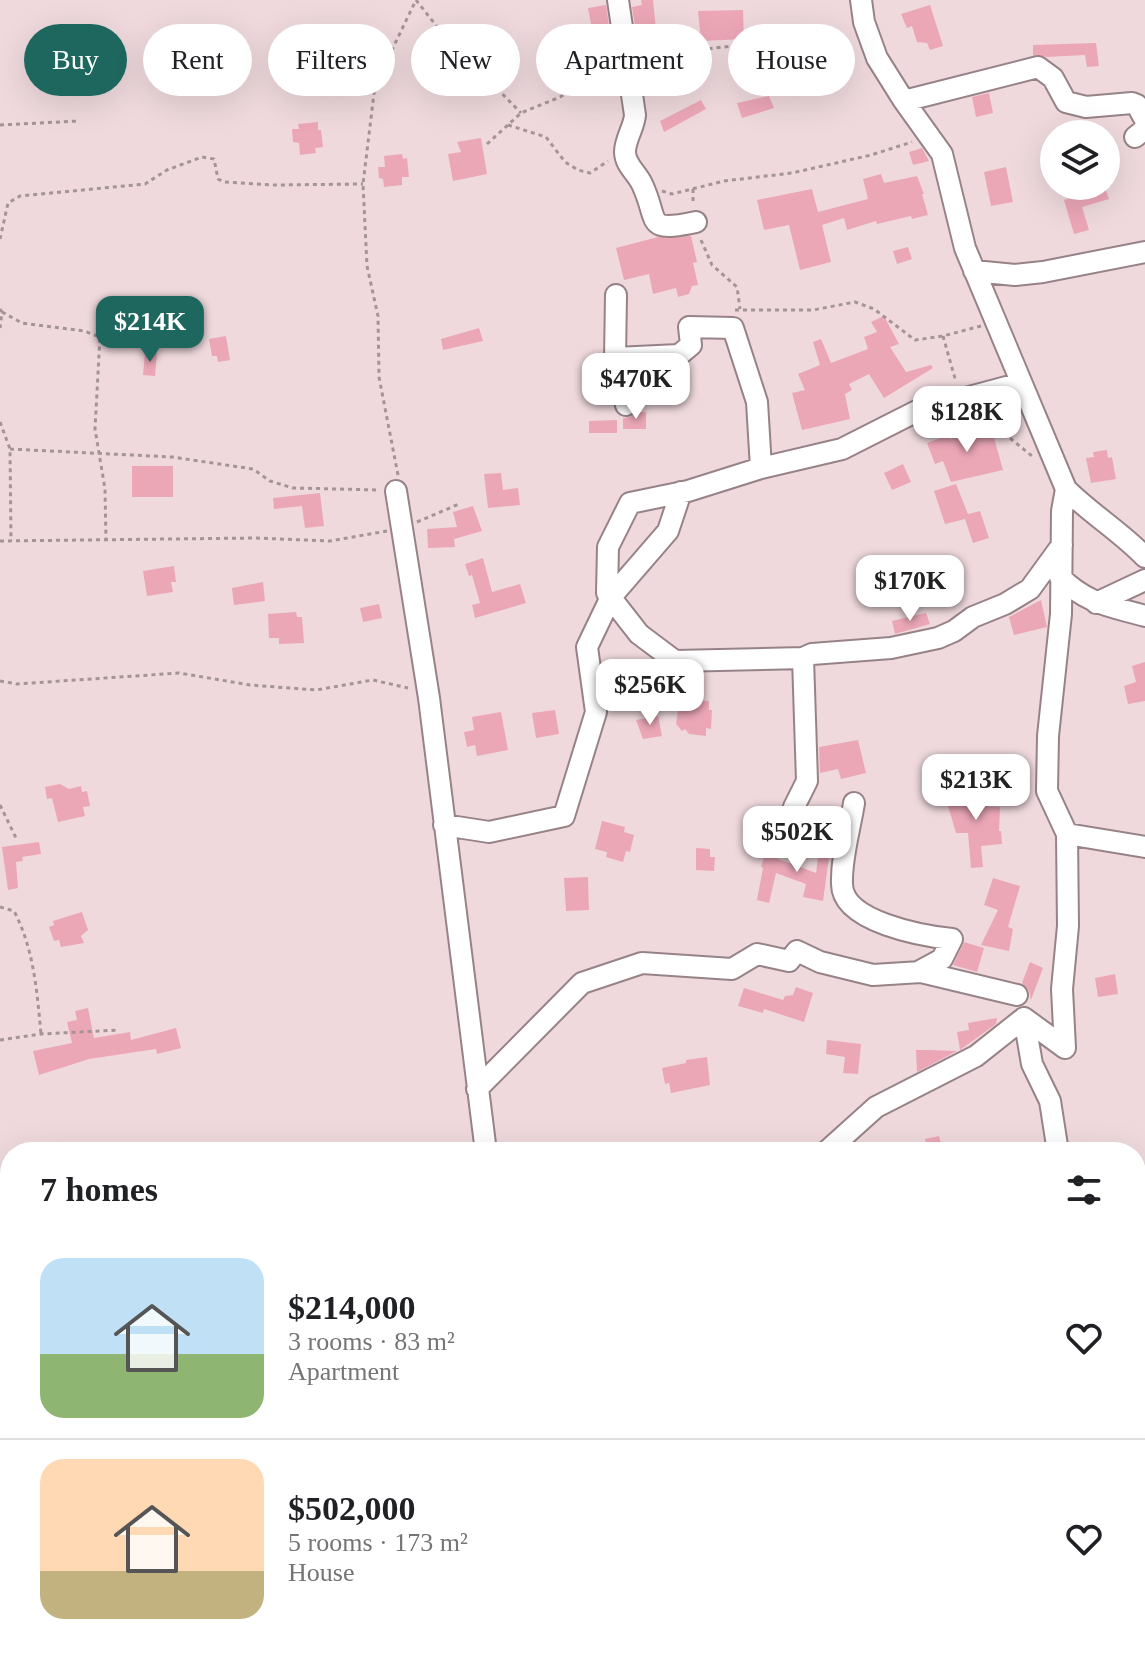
<!DOCTYPE html>
<html lang="en">
<head>
<meta charset="utf-8">
<style>
	:root { --surface:#fff; --page:#f6f6f6; --text:#202124; --muted:#757577; --line:#e0e0e0; --accent:#1d675e }
	body { margin:0; font-family:"Times New Roman",serif; background:var(--page); color:var(--text); height:100vh; display:flex; flex-direction:column; font-size:30px; white-space:nowrap }
	* { box-sizing:border-box; margin:0 }
	p { font-size:26px; color:var(--muted) }
	.icon { flex:none; width:44px; height:44px; fill:none; stroke:currentColor; stroke-width:2; stroke-linecap:round; stroke-linejoin:round }
	.map { position:relative; flex:1; overflow:hidden }
	.side { position:absolute; left:0px; top:1142px; width:1146px; height:514px; display:flex; flex-direction:column; background:var(--surface); border-radius:32px 32px 0 0; box-shadow:0 8px 32px #0002 }
	.side>* { flex:none }
	.top-card { position:absolute; left:24px; top:24px; width:1098px; height:72px; display:flex; gap:16px }
	.buttons { position:absolute; left:1040px; top:120px; display:grid; gap:16px }
	.buttons a { display:grid; place-items:center; width:80px; height:80px; border-radius:50%; background:var(--surface); box-shadow:0 8px 32px #0002; font-size:40px }
	.price { position:absolute; translate:-50% -68px; padding:0 18px; border-radius:16px; background:#fff; color:#222; font-size:26px; line-height:52px; filter:drop-shadow(0 2px 4px #0008) }
	.price::after { content:''; position:absolute; left:50%; top:48px; width:24px; height:18px; margin-left:-12px; background:inherit; clip-path:polygon(0 0,100% 0,50% 100%) }
	.price.current { background:var(--accent); color:#fff }
	ul { padding:0; list-style:none }
	li { display:flex; align-items:center; gap:24px; height:200px; padding:0 40px }
	li+li { border-top:2px solid var(--line) }
	li span { display:grid; place-items:center; flex:none; width:224px; height:160px; border-radius:24px; color:#555 }
	li>.icon { margin-inline-start:auto }
	span .icon { width:96px; height:96px; fill:#fffc; stroke-width:1 }
	li b { font-size:34px }
	h2 { display:flex; justify-content:space-between; align-items:center; height:96px; padding:0 40px; font-size:34px }
	.tag { padding:0 28px; border-radius:36px; background:var(--surface); box-shadow:0 8px 32px #0002; font-size:28px; line-height:72px }
	.tag.current { background:var(--accent); color:#fff }
	.map>svg:first-child { display:block }
	.building { fill:#eca7b7 }
	.lines { fill:none; stroke-linecap:round; stroke-linejoin:round }
	.minor-casing { stroke:#978387; stroke-width:24 }
	.path { stroke:#a49497; stroke-width:3; stroke-dasharray:4 4; stroke-linecap:butt }
	.minor { stroke:#fff; stroke-width:20 }
</style>
</head>
<body>
<div class="map">
<svg width="1145" height="1655" viewBox="0 0 1145 1655">
	<rect width="100%" height="100%" fill="#efd9dd"/>
	<!-- building -->
	<path class="building" d="M641,0H653L658,49L639,51L632,7L642,5Z
		M606,5L609,26L592,29L588,8Z
		M930,5L943,46L930,50L927,43L917,42L912,26L907,28L901,14Z
		M743,10L744,39L701,41L698,11Z
		M1096,43L1099,66L1087,67L1085,55L1047,57L1033,55V45Z
		M677,62L681,75L661,80L658,68Z
		M989,93L993,113L976,117L972,97Z
		M769,96L774,108L742,118L737,103Z
		M701,100L706,109L664,132L660,121Z
		M318,122V130H321L323,147L315,148L316,153L300,155L299,143L293,142L292,129H299L298,124Z
		M481,138L487,174L453,181L448,154L461,152L457,142Z
		M922,148L929,161L913,165L909,152Z
		M402,154L403,159L407,158L409,177H402V185L384,187L383,179L379,178L378,167H385L384,156Z
		M1006,167L1013,202L991,206L984,172Z
		M881,174L884,183L917,176L924,194H922L928,215L912,219L911,216L877,224L876,221L847,230L844,218L822,225L831,262L800,270L789,225L764,230L757,200L812,189L818,212L868,199L863,179Z
		M1105,188L1109,199L1082,207L1089,230L1074,234L1064,200Z
		M691,236L697,262L693,263L698,285L692,286L689,294L678,297L676,288L653,294L649,274L624,280L616,248L658,237Z
		M908,247L912,259L897,264L893,251Z
		M884,316L899,344L890,347L906,372L931,365L933,368L884,398L869,374L849,384L852,390L845,394L850,419L802,430L792,393L805,390L798,374L820,365L813,342L821,339L831,363L868,349L864,337L877,332L871,322Z
		M479,328L483,341L443,350L441,339Z
		M226,336L230,360L218,362L217,356H212L209,339Z
		M145,352L157,353L155,376L143,375Z
		M636,412H646V429H623V418L630,417Z
		M617,420V433H589V421Z
		M986,427H991L1003,470L951,482L943,461L935,464L927,443L949,435L950,439Z
		M1107,450L1108,458L1112,457L1116,479L1091,483L1086,458L1094,457L1093,452Z
		M903,464L911,482L892,490L884,473Z
		M132,466H173V497H132Z
		M501,473L503,490L518,488L520,505L488,508L484,474Z
		M956,484L968,514L980,511L989,538L973,543L965,519L945,524L934,491Z
		M320,493L324,526L305,528L302,506L274,509L273,498Z
		M473,506L482,531L454,539L455,547L428,548L427,529L457,527L453,512Z
		M483,558L492,592L520,584L526,603L475,618L472,605L480,603L472,575L469,576L465,564Z
		M174,566L176,582H171L173,592L147,596L143,571Z
		M263,582L265,601L234,605L232,588Z
		M1041,600L1047,627L1014,635L1009,617Z
		M379,604L382,618L363,622L360,608Z
		M296,612L297,617H302L304,643L279,644V638H269L268,614Z
		M926,613L930,624L895,634L892,621Z
		M1145,662V701L1128,704L1124,686L1136,682L1132,666Z
		M682,699L709,701V710H712L711,729L706,728V736L689,734L685,729L682,731L676,724L678,710L685,711Z
		M555,710L559,734L536,738L532,713Z
		M501,712L508,750L477,756L475,745L467,747L464,732L474,730L472,717Z
		M658,716L662,736L643,739L636,720Z
		M858,740L866,773L841,779L838,769L820,773L819,747Z
		M977,783L983,806L1000,807L999,831H1001L1002,844L981,846L983,867L971,868L968,833H956L948,806L959,803L955,789Z
		M60,784L69,789L81,786L82,792L87,791L90,806L83,807L85,816L58,822L52,798L47,799L45,787Z
		M602,821L625,827L624,832L634,835L630,852L626,851L623,862L606,857L607,852L595,849Z
		M821,835L832,836L823,901L803,897L806,884L776,873L769,903L757,900L763,868L761,867L765,854L816,873Z
		M39,842L41,854L22,857L23,861L16,862L18,888L8,890L2,847Z
		M696,848L710,849V857H715L714,871L696,870Z
		M588,877L589,910L566,911L564,878Z
		M993,878L1020,886L1008,927L1013,929L1009,951L981,945L998,910L984,905Z
		M82,912L88,930L81,936L84,943L61,947L59,940L54,941L49,927L54,925L53,921Z
		M964,942L984,948L977,972L953,965Z
		M1030,962L1043,968L1031,1000L1029,991L1022,983Z
		M1115,974L1118,994L1098,997L1095,978Z
		M796,987L813,993L804,1022L764,1009L763,1013L738,1006L744,988L783,1000L785,996L793,995Z
		M88,1008L94,1038L130,1032L131,1040L176,1028L181,1048L157,1054L156,1049L89,1059L39,1075L33,1051L72,1043L67,1022L77,1020L75,1011Z
		M997,1018L996,1024L960,1050L957,1032L969,1030L968,1023Z
		M827,1040L861,1044L858,1074L843,1073L845,1057L826,1054Z
		M916,1050H929L957,1051L917,1072Z
		M707,1057L710,1085L671,1093L669,1083L665,1084L662,1068L686,1063V1060Z
		M939,1136L943,1152H928L925,1139Z"/>
	<g class="lines">
		<defs>
			<path id="minor" d="M618,0L635,115C634,128 625,139 625,152C625,165 637,173 642,184C660,222 643,233 696,222
				M861,0L864,22L877,58L904,101L942,154L965,248L1066,489C1091,514 1121,532 1145,557
				M904,101L1038,67L1053,78L1066,102L1086,107L1132,103L1137,105L1145,120
				M1135,137L1145,129
				M974,271L1015,275L1043,272L1145,252
				M616,295L615,358L679,355L691,345L689,327L733,328L757,402L761,468
				M615,358L626,405
				M396,491L429,698L486,1152
				M1060,577C1087,604 1110,606 1145,616
				M1096,603L1145,580
				M803,658L675,661L639,634L607,593L608,547L630,503L688,491L761,468L842,449L917,411L1021,383
				M854,803C850,829 841,858 842,884C842,922 923,936 952,939L942,959L918,972
				M444,825L489,832L564,816L596,712L587,647L611,597L668,531L681,492
				M1067,834L1145,847
				M783,842L794,807L807,781L803,658L812,654L891,648L938,638L954,631L973,617L1005,604L1030,589L1062,545
				M1024,1018L1065,1048L1062,989L1068,926L1067,834L1047,791L1048,736L1061,614L1062,511L1066,489
				M1024,1018L1032,1064L1050,1101L1058,1152
				M477,1089L582,983L642,963L732,969L757,954L789,961L797,951L820,962L873,975L921,972L1017,995
				M826,1152L876,1107L976,1056L1024,1018
				M1136,1226L1145,1239
				M0,1334L10,1336
				M0,1603L10,1600
				M550,1646L551,1655
				M1055,1646L1056,1655
				M1137,1655V1617L1142,1587"/>
		</defs>
		<!-- minor casing -->
		<use href="#minor" class="minor-casing"/>
		<!-- path -->
		<path class="path" d="M416,0L438,28L521,113
			M645,56L741,45
			M0,125L79,121
			M508,125L546,137L565,162L578,170L590,173L608,161
			M487,144L521,113L560,97L611,65
			M693,189V205
			M662,191L672,194L724,181L792,173L871,155L912,142
			M0,239L8,203L20,196L145,184L167,170L202,157L214,159L218,179L224,182L275,185L363,184
			M701,240L712,265L737,287L740,309
			M0,309L2,312L0,328
			M735,310H813L855,302L874,309L915,340L943,336L981,326
			M2,312L22,323L84,331L100,337L95,429L105,489L106,541
			M943,336L956,382
			M979,413L1032,456
			M0,422L10,449L11,540
			M10,449L172,457L253,469L270,481L293,488L380,490
			M398,475L379,377L378,316L367,266L363,184L375,85L416,0
			M417,522L459,504
			M0,541L255,538L330,541L387,531
			M0,681L17,684L179,673L250,685L316,690L373,680L408,688
			M0,805L16,838
			M0,907L14,911C34,949 37,992 41,1034
			M0,1040L41,1034L119,1030
			M1136,1419L1145,1423"/>
		<!-- minor -->
		<use href="#minor" class="minor"/>
	</g>
</svg>
<div class="buttons">
<a><svg class="icon" aria-label="layers" viewBox="0 0 24 24"><path d="M12 4l9 5-9 5-9-5zM3 14l9 5 9-5"/></svg></a>
</div>
<b class="price current" style="left:150px;top:364px">$214K</b>
<b class="price" style="left:636px;top:421px">$470K</b>
<b class="price" style="left:967px;top:454px">$128K</b>
<b class="price" style="left:910px;top:623px">$170K</b>
<b class="price" style="left:650px;top:727px">$256K</b>
<b class="price" style="left:976px;top:822px">$213K</b>
<b class="price" style="left:797px;top:874px">$502K</b>
<div class="top-card">
<a class="tag current">Buy</a>
<a class="tag">Rent</a>
<a class="tag">Filters</a>
<a class="tag">New</a>
<a class="tag">Apartment</a>
<a class="tag">House</a>
</div>
<section class="side">
<h2>7 homes<svg class="icon" aria-label="filters" viewBox="0 0 24 24"><path d="M4 7h16M4 17h16"/><circle cx="9" cy="7" r="2"/><circle cx="15" cy="17" r="2"/></svg></h2>
<ul>
<li><span style="background:linear-gradient(#bfe0f5 60%,#8fb573 0)"><svg class="icon" aria-label="home" viewBox="0 0 24 24"><path d="M3 11l9-7 9 7M6 9v11h12V9"/></svg></span><div><b>$214,000</b><p>3 rooms · 83 m²</p><p>Apartment</p></div><svg class="icon" aria-label="heart" viewBox="0 0 24 24"><path d="M12 20l-8-8c-3-5 5-10 8-4 3-6 11-1 8 4z"/></svg></li>
<li><span style="background:linear-gradient(#ffd9b3 70%,#c2b280 0)"><svg class="icon" aria-label="home" viewBox="0 0 24 24"><path d="M3 11l9-7 9 7M6 9v11h12V9"/></svg></span><div><b>$502,000</b><p>5 rooms · 173 m²</p><p>House</p></div><svg class="icon" aria-label="heart" viewBox="0 0 24 24"><path d="M12 20l-8-8c-3-5 5-10 8-4 3-6 11-1 8 4z"/></svg></li>
</ul>
</section>
</div>
</body>
</html>
